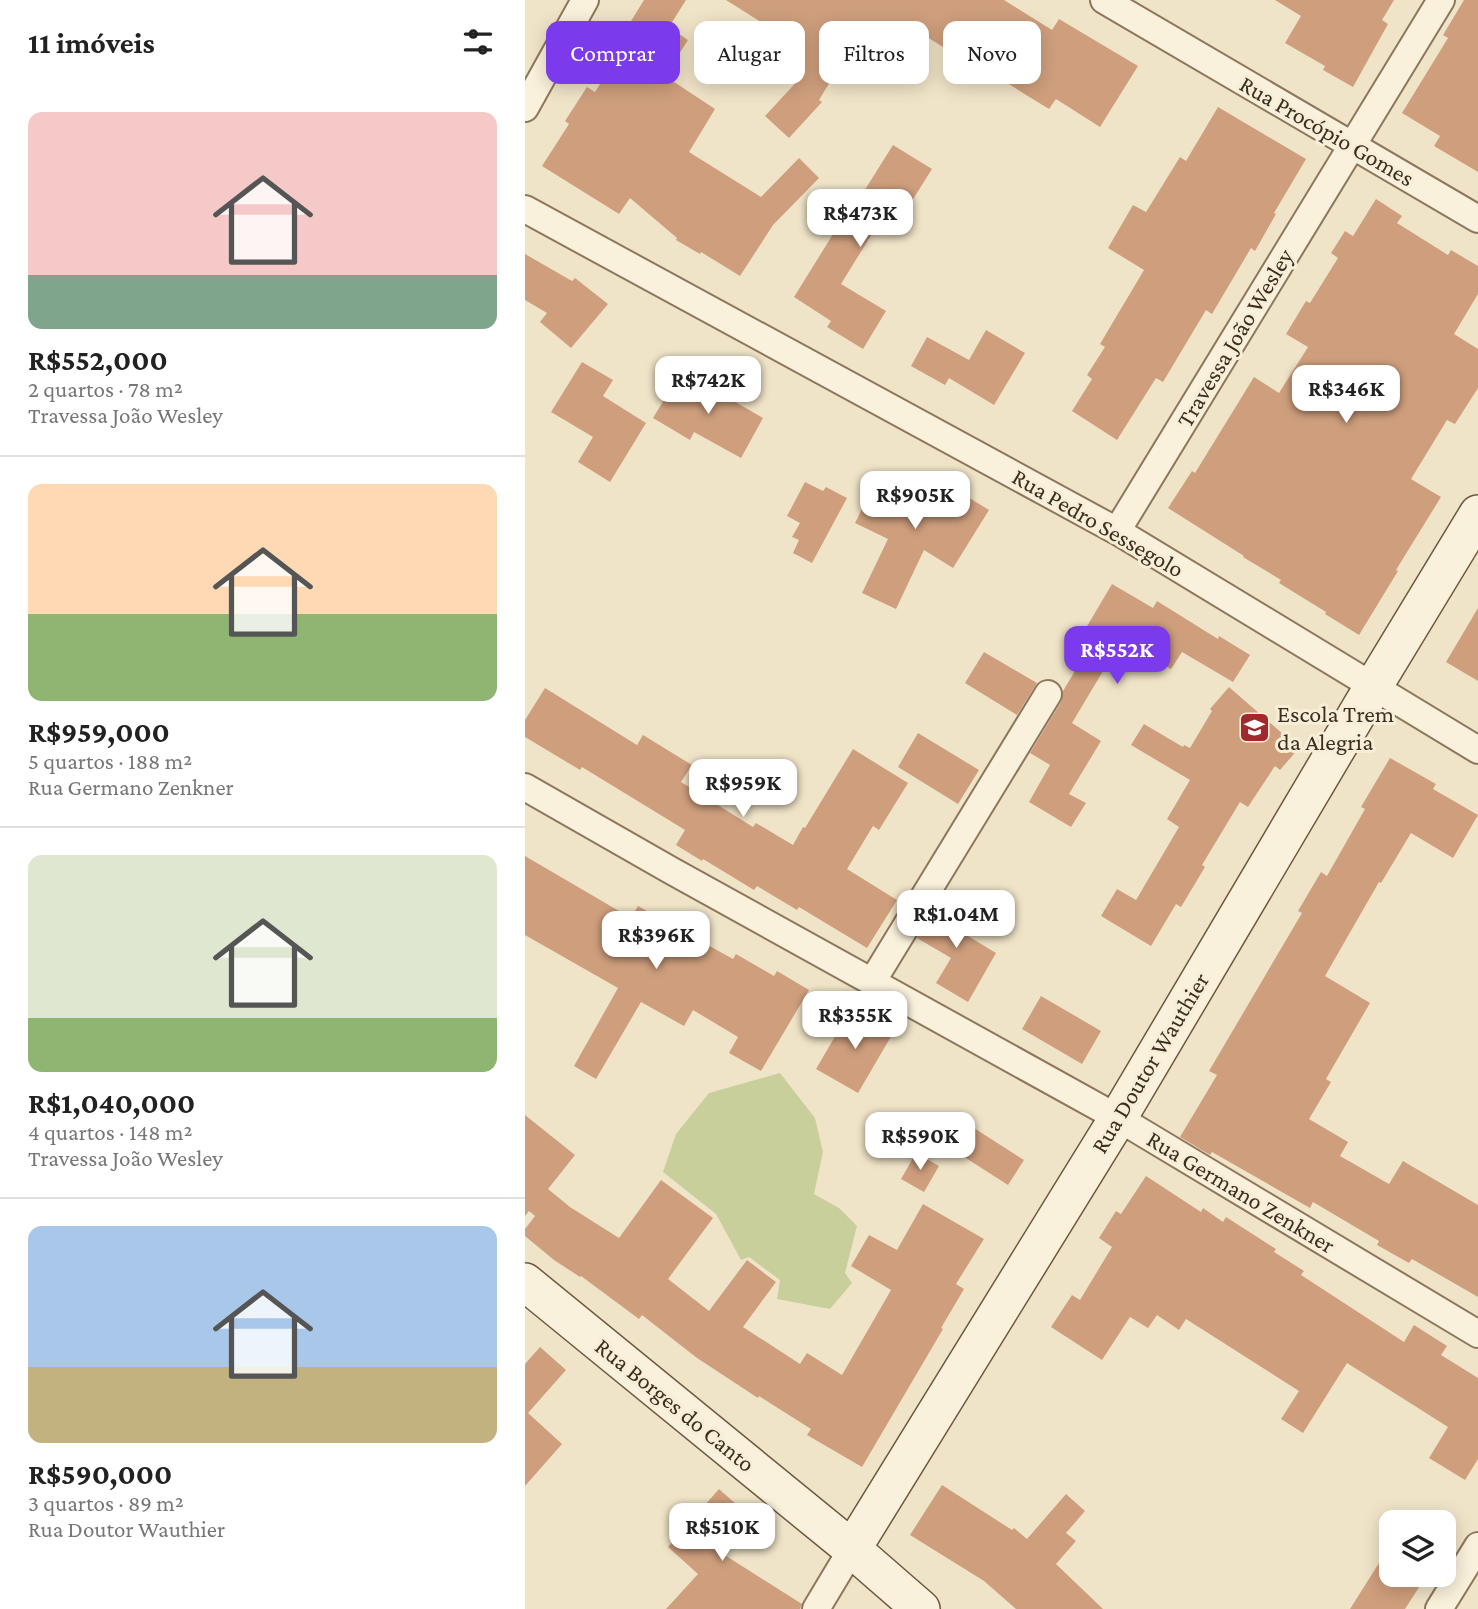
<!DOCTYPE html>
<html lang="pt">
<head>
<meta charset="utf-8">
<style>
	:root { --surface:#fff; --page:#f2f2f2; --text:#222; --muted:#767676; --line:#e0e0e0; --accent:#7c3aed }
	body { margin:0; font-family:"Crimson Pro",serif; background:var(--page); color:var(--text); height:100vh; display:flex; flex-direction:column; font-size:26px; white-space:nowrap }
	* { box-sizing:border-box; margin:0 }
	p { font-size:23px; color:var(--muted) }
	.icon { flex:none; width:38px; height:38px; fill:none; stroke:currentColor; stroke-width:2; stroke-linecap:round; stroke-linejoin:round }
	.map { position:relative; flex:1; overflow:hidden }
	.panel { display:flex; flex-direction:column; background:var(--surface); width:525px }
	.panel>* { flex:none }
	.hud { position:absolute; left:21px; top:21px; width:665px; height:63px; display:flex; gap:14px }
	.tools { position:absolute; left:854px; top:1510px; display:grid; gap:14px }
	.tools a { display:grid; place-items:center; width:77px; height:77px; border-radius:14px; background:var(--surface); box-shadow:0 4px 18px #0003; font-size:35px }
	.price { position:absolute; translate:-50% -60px; padding:0 16px; border-radius:14px; background:#fff; color:#222; font-size:23px; line-height:46px; filter:drop-shadow(0 2px 4px #0008) }
	.price::after { content:''; position:absolute; left:50%; top:42px; width:21px; height:16px; margin-left:-10px; background:inherit; clip-path:polygon(0 0,100% 0,50% 100%) }
	.price.on { background:var(--accent); color:#fff }
	ul { padding:0; list-style:none }
	li { display:grid; align-content:center; gap:14px; height:371px; padding:0 28px }
	li+li { border-top:2px solid var(--line) }
	li span { display:grid; place-items:center; height:217px; border-radius:14px; color:#555 }
	li>.icon { margin-inline-start:auto }
	span .icon { width:126px; height:126px; fill:#fffc; stroke-width:1 }
	li b { font-size:30px }
	h2 { display:flex; justify-content:space-between; align-items:center; height:84px; padding:0 28px; font-size:30px }
	.chip { padding:0 24px; border-radius:14px; background:var(--surface); box-shadow:0 4px 18px #0003; font-size:24px; line-height:63px }
	.chip.on { background:var(--accent); color:#fff }
	main { display:flex; flex:1; min-height:0 }
	.map>svg:first-child { display:block }
	.green { fill:#c9cf9b }
	.building { fill:#cf9f7d }
	.lines { fill:none; stroke-linecap:round; stroke-linejoin:round }
	.street-casing { stroke:#8d765c; stroke-width:30 }
	.secondary-casing { stroke:#6f573f; stroke-width:40 }
	.street { stroke:#faf1dc; stroke-width:26 }
	.secondary { stroke:#faf1dc; stroke-width:37 }
	.labels { text-anchor:middle; stroke-width:6; stroke-linejoin:round; paint-order:stroke }
	.street-label { font-size:24px; fill:#3d2e20; stroke:#f7eed8 }
	.poi-label { font-size:24px; fill:#3d2e20; stroke:#f7eed8; text-anchor:start }
</style>
</head>
<body>
<main>
<section class="panel">
<h2>11 imóveis<svg class="icon" aria-label="filters" viewBox="0 0 24 24"><path d="M4 7h16M4 17h16"/><circle cx="9" cy="7" r="2"/><circle cx="15" cy="17" r="2"/></svg></h2>
<ul>
<li><span style="background:linear-gradient(#f6c9c9 75%,#7fa58c 0)"><svg class="icon" aria-label="home" viewBox="0 0 24 24"><path d="M3 11l9-7 9 7M6 9v11h12V9"/></svg></span><div><b>R$552,000</b><p>2 quartos · 78 m²</p><p>Travessa João Wesley</p></div></li>
<li><span style="background:linear-gradient(#ffd9b3 60%,#8fb573 0)"><svg class="icon" aria-label="home" viewBox="0 0 24 24"><path d="M3 11l9-7 9 7M6 9v11h12V9"/></svg></span><div><b>R$959,000</b><p>5 quartos · 188 m²</p><p>Rua Germano Zenkner</p></div></li>
<li><span style="background:linear-gradient(#dfe7d0 75%,#8fb573 0)"><svg class="icon" aria-label="home" viewBox="0 0 24 24"><path d="M3 11l9-7 9 7M6 9v11h12V9"/></svg></span><div><b>R$1,040,000</b><p>4 quartos · 148 m²</p><p>Travessa João Wesley</p></div></li>
<li><span style="background:linear-gradient(#a9c7e8 65%,#c2b280 0)"><svg class="icon" aria-label="home" viewBox="0 0 24 24"><path d="M3 11l9-7 9 7M6 9v11h12V9"/></svg></span><div><b>R$590,000</b><p>3 quartos · 89 m²</p><p>Rua Doutor Wauthier</p></div></li>
</ul>
</section>
<div class="map">
<svg width="953" height="1609" viewBox="0 0 953 1609">
	<rect width="100%" height="100%" fill="#f0e4c8"/>
	<!-- green -->
	<path class="green" d="M255,1073L290,1118L298,1152L289,1194L314,1208L332,1226L320,1273L327,1283L305,1309L252,1299L255,1280L224,1257L216,1260L191,1214L138,1172L151,1134L184,1093Z"/>
	<!-- building -->
	<path class="building" d="M119,0H161L144,27L163,40L140,76L190,109L164,152L236,197L274,158L294,178L248,225L215,276L176,252L175,254L151,240L152,238L105,198L94,214L17,166L44,124L40,121L62,87L70,92L101,43L95,39Z
		M201,0H479L527,30L534,19L613,66L575,127L531,99L524,109L443,59L442,62L394,32L370,71L328,44L294,100L297,102L264,138L240,116L276,77L261,68L274,46Z
		M750,0H869L857,20L863,24L828,87L798,70L800,66L760,43L776,16Z
		M939,0H953V172L909,146L915,136L877,113L923,38L918,35Z
		M693,107L781,159L749,213L751,214L730,251L726,248L687,314L681,310L638,382L631,378L592,440L547,411L567,379L562,375L580,347L575,344L619,270L583,248L608,205L621,212L655,157L661,161Z
		M368,145L407,169L380,212L366,203L316,284L361,311L338,349L302,327L306,321L269,297L328,202L331,204Z
		M851,199L877,216L872,223L923,255L926,250L953,266V294L929,334L953,349V388L930,424L922,420L886,479L916,497L871,570L873,571L834,635L800,614L801,612L754,583L756,580L718,557L719,556L643,508L667,471L670,473L729,377L754,393L783,347L761,334L781,301L785,303L813,258L806,253L820,231L828,236Z
		M0,254L47,281L50,278L83,304L46,348L15,322L22,313L0,300Z
		M461,330L500,353L469,405L424,378L420,385L386,366L402,337L444,360Z
		M57,362L88,380L78,396L121,423L85,482L53,462L68,437L26,412Z
		M156,372L206,402L207,400L238,418L216,458L169,432L165,440L128,418Z
		M356,471L394,490L399,479L439,499L441,496L464,510L428,568L399,550L371,609L337,593L363,539L330,523Z
		M280,482L298,491L301,487L322,498L287,563L268,553L274,540L267,537L275,523L262,516Z
		M587,584L628,608L632,601L693,639L694,636L725,655L708,682L657,652L646,669L599,640L592,652L590,651L547,723L576,741L544,794L561,803L546,827L504,802L525,765L505,753L536,702L538,691L569,639L558,633Z
		M953,608V681L921,662Z
		M459,652L512,683L492,715L440,683Z
		M704,687L774,748L755,770L750,766L723,807L715,802L677,865L680,867L656,907L651,904L626,946L576,916L592,889L611,900L654,827L642,819L665,780L606,745L619,724L658,747L659,745L665,748L687,711L685,709Z
		M20,688L112,745L118,735L167,765L156,782L228,827L231,823L268,845L278,827L280,828L328,749L383,783L354,830L348,826L322,869L372,900L342,948L274,907L272,910L232,886L229,890L178,859L177,861L151,845L160,830L57,767L55,770L0,737V720Z
		M393,733L454,770L433,804L373,767Z
		M865,758L911,784L908,789L953,815L928,858L886,833L856,883L854,882L800,976L845,1003L801,1079L806,1082L784,1119L823,1142L815,1156L864,1184L878,1161L953,1205V1297L887,1259L884,1263L852,1245L854,1241L788,1202L785,1208L687,1152L685,1155L655,1137L692,1075L684,1071L777,913L773,911L796,872L802,876L840,809L836,807Z
		M0,856L106,918L113,906L208,959L211,954L249,976L252,971L284,990L236,1071L204,1053L213,1037L168,1010L159,1026L116,1002L71,1079L49,1066L93,988L0,935Z
		M417,898L443,913L433,930L471,953L443,1002L411,983L426,958L392,938Z
		M516,996L576,1031L557,1064L497,1029Z
		M326,1009L368,1033L333,1093L291,1069Z
		M0,1115L50,1155L23,1189L45,1207L94,1238L136,1180L188,1218L143,1279L184,1311L222,1260L251,1282L218,1327L275,1364L282,1353L317,1375L366,1290L326,1266L344,1235L372,1250L398,1204L459,1239L431,1284L439,1289L416,1328L418,1329L337,1467L282,1435L286,1429L234,1396L233,1398L172,1358L117,1315L114,1319L56,1276L55,1277L29,1260L0,1236V1229L10,1216L4,1211L0,1216Z
		M449,1128L499,1160L483,1185L433,1153Z
		M391,1153L414,1166L399,1192L376,1179Z
		M621,1176L676,1212L678,1208L698,1222L701,1217L751,1249L749,1252L779,1271L776,1275L879,1342L889,1325L922,1346L916,1355L953,1378V1459L940,1480L904,1458L923,1427L822,1363L778,1433L756,1419L774,1391L661,1319L654,1330L632,1315L623,1328L605,1317L577,1360L526,1327L547,1295L555,1300L587,1247L574,1238L591,1211L596,1214Z
		M15,1347L41,1370L3,1413L37,1444L0,1486V1364Z
		M417,1485L487,1530L489,1528L502,1539L541,1494L560,1511L541,1533L551,1541L531,1564L578,1609H491L459,1581L385,1535Z
		M194,1489L229,1520L198,1554L277,1604L275,1609H141L173,1574L143,1547Z
		M866,1544V1575H902L880,1609H825Z"/>
	<g class="lines">
		<defs>
			<path id="street" d="M579,0L953,219
				M0,108L60,0
				M0,209L592,531L953,750
				M592,531L916,0
				M0,787L147,871L593,1118L953,1334
				M347,982L523,694
				M291,1609L327,1549
				M914,1609L953,1546"/>
			<path id="secondary" d="M0,1282L327,1549L396,1609
				M327,1549L593,1118L848,687L953,514"/>
		</defs>
		<!-- street casing -->
		<use href="#street" class="street-casing"/>
		<!-- secondary casing -->
		<use href="#secondary" class="secondary-casing"/>
		<!-- street -->
		<use href="#street" class="street"/>
		<!-- secondary -->
		<use href="#secondary" class="secondary"/>
	</g>
	<!-- icons -->
	<defs>
		<symbol id="school-square" viewBox="-11 -11 22 22"><rect x="-9" y="-9" width="18" height="18" rx="4" fill="#9e2a2b" stroke="#f7eed8"/><path d="M0-5L7-2L0 1L-7-2ZM-4 1L0 2.5L4 1V4Q0 6-4 4Z" fill="#fff"/></symbol>
	</defs>
	<g fill-rule="evenodd">
		<use href="#school-square" x="712" y="710" width="35" height="35"/>
	</g>
	<g class="labels">
		<!-- street labels -->
		<g class="street-label">
			<text transform="translate(802 131) rotate(30)" y="8">Rua Procópio Gomes</text>
			<text transform="translate(710 338) rotate(-59)" y="8">Travessa João Wesley</text>
			<text transform="translate(573 523) rotate(30)" y="8">Rua Pedro Sessegolo</text>
			<text transform="translate(625 1063) rotate(-59)" y="8">Rua Doutor Wauthier</text>
			<text transform="translate(716 1192) rotate(31)" y="8">Rua Germano Zenkner</text>
			<text transform="translate(150 1405) rotate(39)" y="8">Rua Borges do Canto</text>
		</g>
		<!-- poi labels -->
		<g class="poi-label">
			<text x="752" y="722">Escola Trem<tspan x="752" dy="28">da Alegria</tspan></text>
		</g>
	</g>
</svg>
<div class="tools">
<a><svg class="icon" aria-label="layers" viewBox="0 0 24 24"><path d="M12 4l9 5-9 5-9-5zM3 14l9 5 9-5"/></svg></a>
</div>
<b class="price" style="left:335px;top:249px">R$473K</b>
<b class="price" style="left:183px;top:416px">R$742K</b>
<b class="price" style="left:821px;top:425px">R$346K</b>
<b class="price" style="left:390px;top:531px">R$905K</b>
<b class="price on" style="left:592px;top:686px">R$552K</b>
<b class="price" style="left:218px;top:819px">R$959K</b>
<b class="price" style="left:431px;top:950px">R$1.04M</b>
<b class="price" style="left:131px;top:971px">R$396K</b>
<b class="price" style="left:330px;top:1051px">R$355K</b>
<b class="price" style="left:395px;top:1172px">R$590K</b>
<b class="price" style="left:197px;top:1563px">R$510K</b>
<div class="hud">
<a class="chip on">Comprar</a>
<a class="chip">Alugar</a>
<a class="chip">Filtros</a>
<a class="chip">Novo</a>
</div>
</div>
</main>
</body>
</html>
